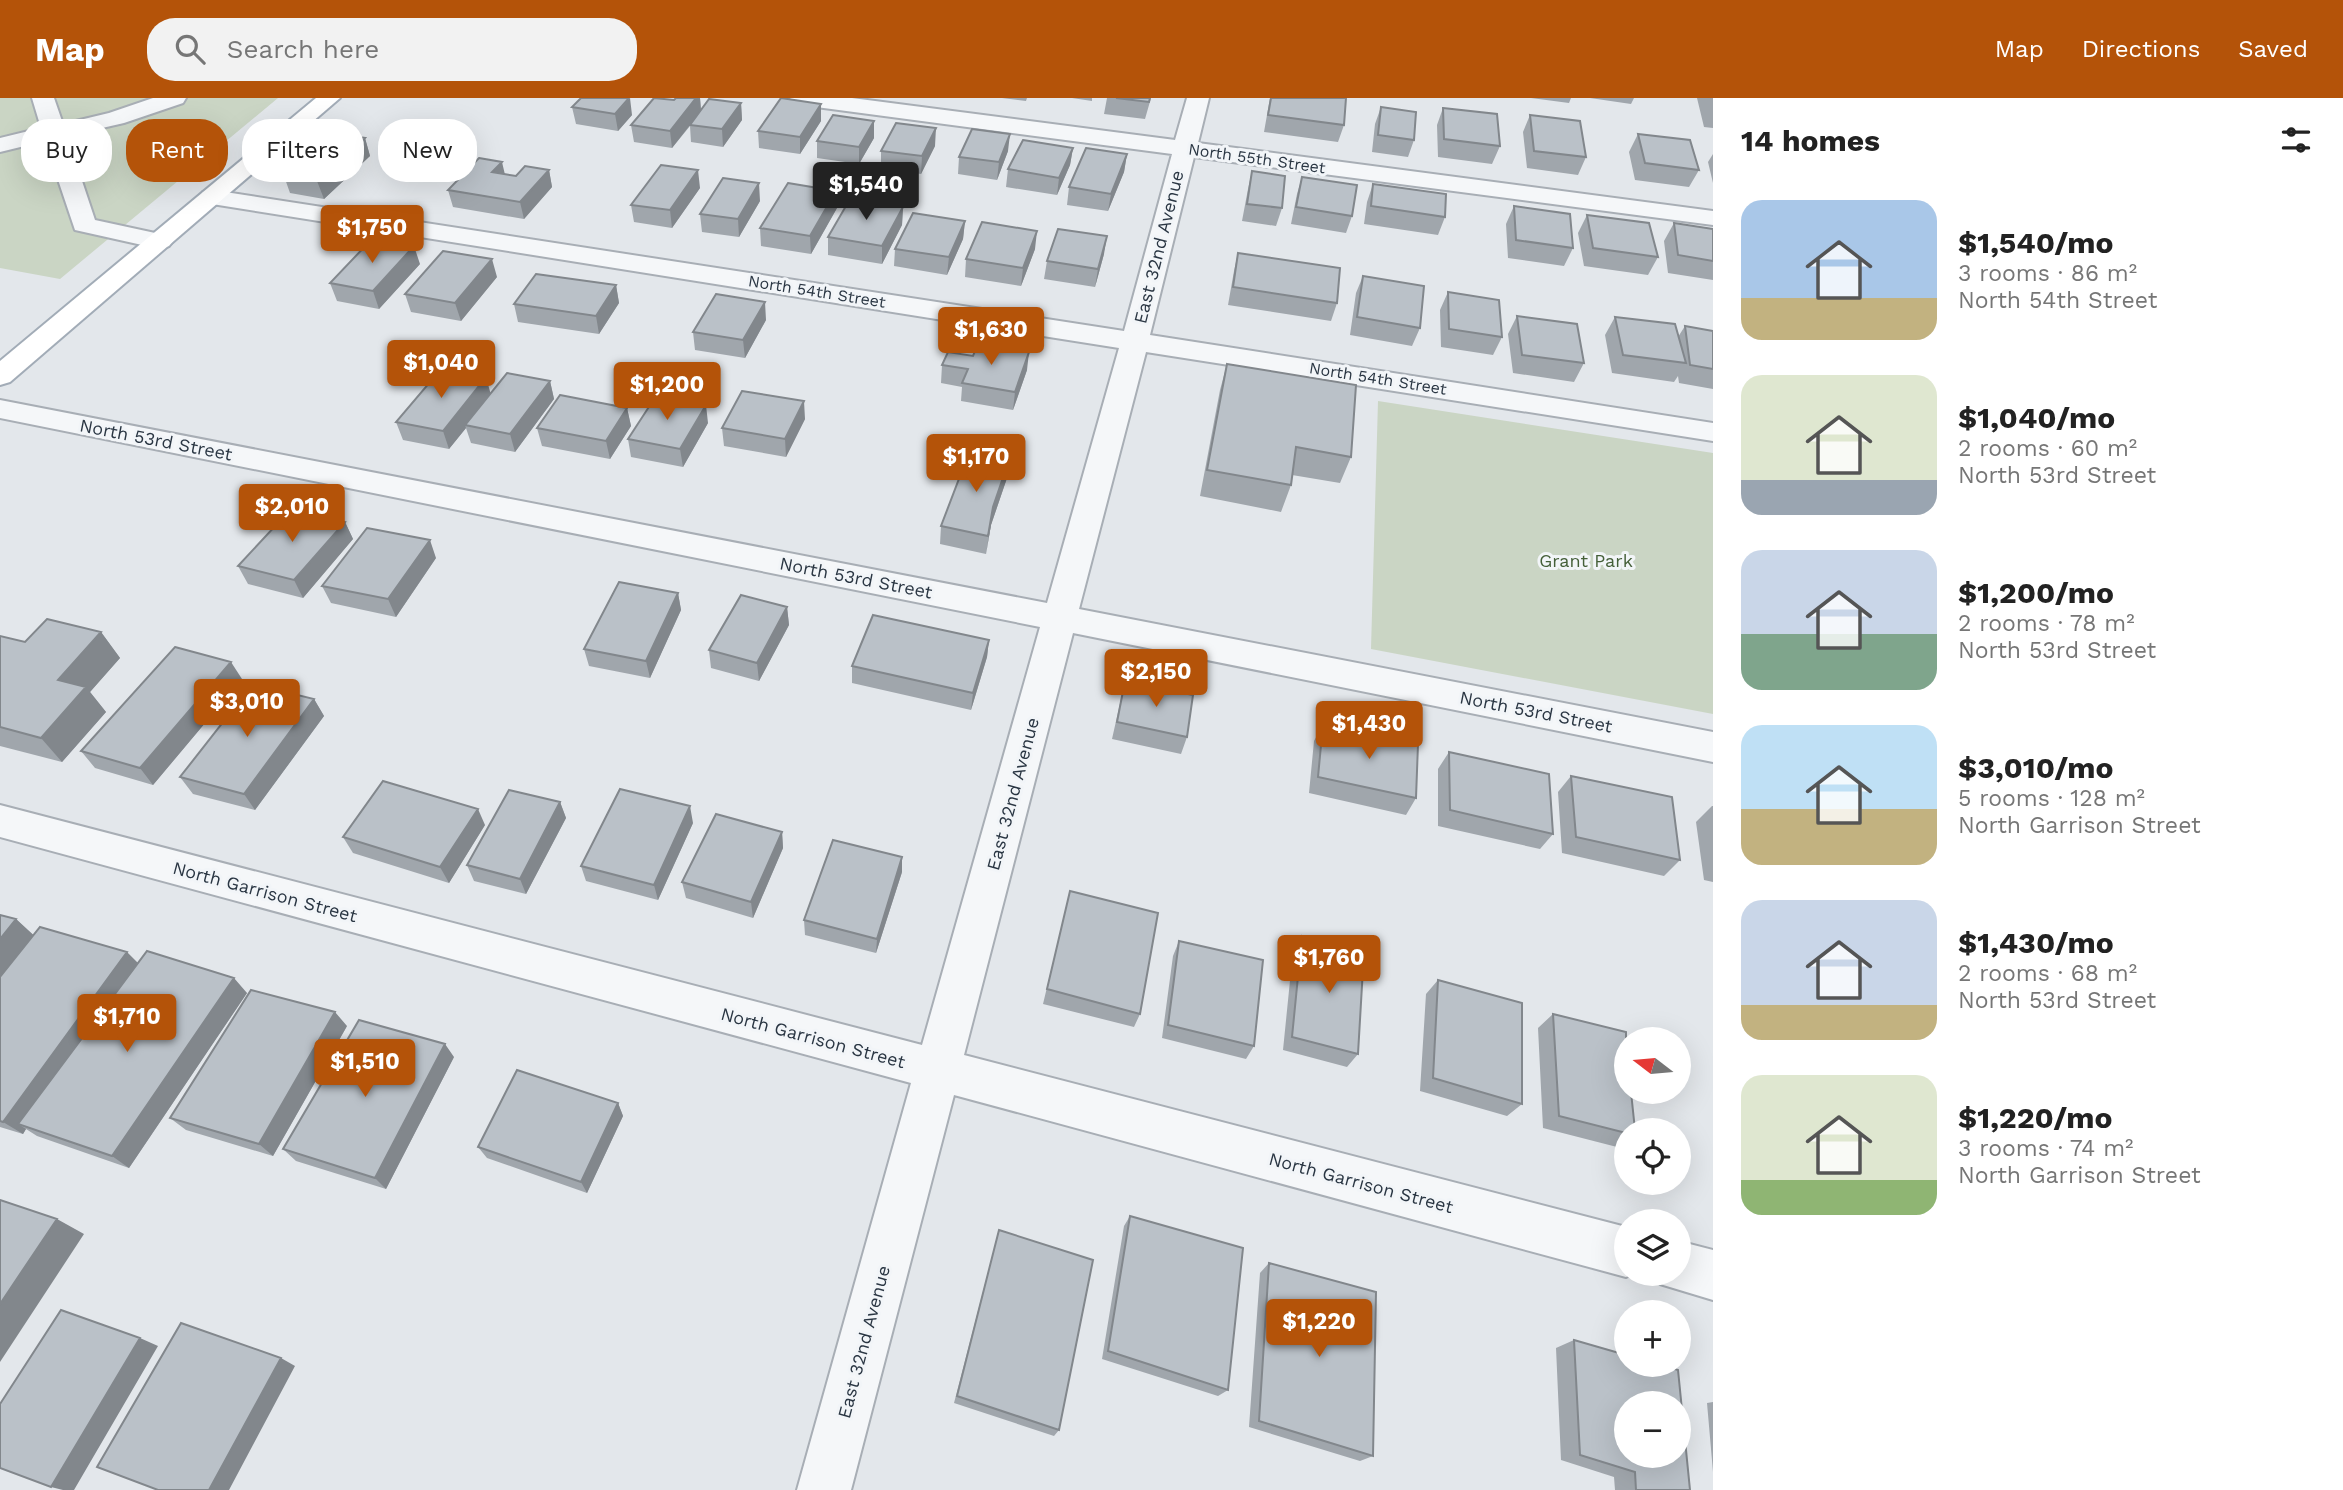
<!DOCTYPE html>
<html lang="en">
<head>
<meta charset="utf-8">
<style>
	:root { --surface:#fff; --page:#f2f2f2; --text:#222; --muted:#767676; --accent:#b45309 }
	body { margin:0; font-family:"Work Sans",sans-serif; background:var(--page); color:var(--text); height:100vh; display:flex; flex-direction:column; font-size:26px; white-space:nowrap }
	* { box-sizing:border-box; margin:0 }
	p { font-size:23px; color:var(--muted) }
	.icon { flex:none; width:38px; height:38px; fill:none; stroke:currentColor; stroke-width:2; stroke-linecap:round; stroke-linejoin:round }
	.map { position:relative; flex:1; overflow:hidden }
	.drawer { display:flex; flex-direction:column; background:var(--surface); width:630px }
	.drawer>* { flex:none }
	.hud { position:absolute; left:21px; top:21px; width:665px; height:63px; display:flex; gap:14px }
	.needle { width:46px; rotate:286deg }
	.buttons { position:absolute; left:1614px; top:929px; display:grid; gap:14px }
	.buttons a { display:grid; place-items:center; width:77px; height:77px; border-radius:50%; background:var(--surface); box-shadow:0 7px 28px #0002; font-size:35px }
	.price { position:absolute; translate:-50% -60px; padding:0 16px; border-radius:7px; background:var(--accent); color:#fff; font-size:23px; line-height:46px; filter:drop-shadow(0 2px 4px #0008) }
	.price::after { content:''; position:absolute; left:50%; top:42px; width:21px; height:16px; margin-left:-10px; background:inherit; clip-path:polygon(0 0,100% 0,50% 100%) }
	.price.active { background:#222; color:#fff }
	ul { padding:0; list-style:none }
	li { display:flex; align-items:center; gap:21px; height:175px; padding:0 28px }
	li span { display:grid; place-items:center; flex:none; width:196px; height:140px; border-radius:21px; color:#555 }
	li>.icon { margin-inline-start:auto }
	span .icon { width:84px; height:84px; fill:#fffc; stroke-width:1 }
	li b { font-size:30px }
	h2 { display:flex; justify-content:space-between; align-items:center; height:84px; padding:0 28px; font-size:30px }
	.chip { padding:0 24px; border-radius:28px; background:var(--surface); box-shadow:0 7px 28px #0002; font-size:24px; line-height:63px }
	.chip.active { background:var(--accent); color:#fff }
	header { display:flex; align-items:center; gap:42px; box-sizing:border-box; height:98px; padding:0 35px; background:var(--accent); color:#fff }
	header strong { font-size:33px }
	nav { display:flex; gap:38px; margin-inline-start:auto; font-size:24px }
	.search { width:490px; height:63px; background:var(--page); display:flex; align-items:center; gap:18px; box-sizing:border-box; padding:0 24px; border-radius:28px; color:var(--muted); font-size:26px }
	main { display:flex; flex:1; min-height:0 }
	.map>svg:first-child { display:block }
	.green { fill:#cad5c4 }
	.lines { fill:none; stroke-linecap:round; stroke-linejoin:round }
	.minor-casing { stroke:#a8aeb5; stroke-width:4 }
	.major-casing { stroke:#a2acb7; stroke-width:4 }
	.minor { fill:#f5f7f9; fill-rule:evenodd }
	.major { fill:#fff; fill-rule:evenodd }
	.wall { fill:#a0a6ac }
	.shaded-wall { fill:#82878c }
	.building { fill:#bac1c8; stroke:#82878c; stroke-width:2; fill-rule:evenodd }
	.labels { text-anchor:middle; stroke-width:6; stroke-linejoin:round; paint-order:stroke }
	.far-street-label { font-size:16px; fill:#2a3643; stroke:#f2f5f8 }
	.street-label { font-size:18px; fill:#2a3643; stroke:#f2f5f8 }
	.park-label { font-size:18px; fill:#445f38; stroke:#f2f5f8 }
</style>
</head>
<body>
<header>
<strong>Map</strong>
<div class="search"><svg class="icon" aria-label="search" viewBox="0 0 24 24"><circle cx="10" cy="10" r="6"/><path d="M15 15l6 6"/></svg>Search here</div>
<nav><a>Map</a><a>Directions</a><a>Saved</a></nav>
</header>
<main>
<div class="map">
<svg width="1713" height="1392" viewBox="0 0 1713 1392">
	<rect width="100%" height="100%" fill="#e3e7eb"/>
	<!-- green -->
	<path class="green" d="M0,0H278L60,181L0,170Z
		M1378,303L1713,355V616L1371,551Z"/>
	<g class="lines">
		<defs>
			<path id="minor" d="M32,0H54L63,26L109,15L153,0H186L183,5L124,25L67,38L95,122L169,138L173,143L169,148L160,151L75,132L45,43L0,54V40L41,30Z
				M790,0H852L1175,42L1187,0H1209L1198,45L1713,113V127L1194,59L1150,237L1713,325V343L1146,254L1079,511L1713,634V664L1073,535L964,957L1626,1129V1176H1632L1626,1179L954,997L851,1392H797L911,985L0,739V707L922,947L1040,529L0,320V302L1047,505L1119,250L212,106L203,104L200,99L203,94L212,92L1124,233L1172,56L801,7L793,5Z
				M1678,1143L1713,1152V1202L1660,1186L1657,1176H1678Z"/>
			<path id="major" d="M316,0H340L10,284L0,287V263Z"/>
		</defs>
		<!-- minor casing -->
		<use href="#minor" class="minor-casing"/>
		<!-- major casing -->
		<use href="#major" class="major-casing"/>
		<!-- minor -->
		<use href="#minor" class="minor"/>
		<!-- major -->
		<use href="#major" class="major"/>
	</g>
	<!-- wall -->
	<path class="wall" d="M676,0H700L701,12L741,5L742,22L723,49L691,44L690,28L672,50L634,44L631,27L674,2Z
		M1002,0H1027L1026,3Z
		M1072,0H1092V3Z
		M1107,0H1151L1145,21L1104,16Z
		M1270,0H1346L1344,27L1338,44L1264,34Z
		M1531,0H1571L1569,5Z
		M1590,0H1634L1631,6Z
		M1697,0H1713V30L1704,29Z
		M572,9L632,17L618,33L576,26Z
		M1381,9L1414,42L1408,59L1372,54L1375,26Z
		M1443,10L1500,48L1492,66L1438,59L1437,27Z
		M1530,17L1586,59L1578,77L1527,70L1523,34Z
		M821,23L800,56L759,50L758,33Z
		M874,23V40L859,66L817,60V43Z
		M1638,36L1699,72L1689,89L1635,82L1629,54Z
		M365,40L370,58L324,101L290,95L284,78Z
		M452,41L454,50L430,73L399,68L396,59Z
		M935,48L921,76L881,70V53Z
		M1073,50L1070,67L1057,97L1006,89L1008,71Z
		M1008,53L997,82L958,76L959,59Z
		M1127,56L1124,74L1108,113L1067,107L1069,89Z
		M1713,56V85L1708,64Z
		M549,72L552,89L524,121L453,109L448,92L505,76L516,78Z
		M1252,73L1282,110L1276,128L1242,123L1248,91Z
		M1302,79L1352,118L1346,135L1291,126L1297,96Z
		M1373,86L1445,119L1438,137L1364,126L1367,104Z
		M700,90L672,130L634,124L631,107Z
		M836,93L837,110L811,156L761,148L760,130Z
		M760,103L739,139L702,134L700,116Z
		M1514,108L1573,150L1564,168L1508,160L1506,126Z
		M903,109L902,127L882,166L828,157V139Z
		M1587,117L1658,159L1648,177L1584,168L1578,135Z
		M965,123L963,141L947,177L894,168L895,151Z
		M1674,125L1713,131V182L1668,175L1664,143Z
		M1035,151L1021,188L965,179L966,161Z
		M1238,155L1337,205L1331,223L1228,207L1234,173Z
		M1104,156L1095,189L1044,181L1047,163Z
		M420,166L379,211L337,203L330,185Z
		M1363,178L1420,230L1412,248L1350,237L1356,195Z
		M497,179L461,223L411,214L405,196Z
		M616,187L619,205L599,236L518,224L514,206Z
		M1448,194L1502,239L1493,257L1441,249L1440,212Z
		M1517,218L1584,265L1574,284L1513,275L1508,236Z
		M1615,219L1678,239L1685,228L1713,233V291L1679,285L1678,278L1674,284L1612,275L1605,237Z
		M766,222L745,260L695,252L693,234Z
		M973,258L1027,272L1013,312L961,303L962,289L941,285L942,267Z
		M1227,266L1351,359L1340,385L1292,377L1291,387L1281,414L1200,398L1220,292Z
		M550,283L554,301L515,354L471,345L466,330L449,351L403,342L396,324L490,295Z
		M627,310L631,328L610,361L542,348L537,330Z
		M805,321L786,359L724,348L722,330Z
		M708,325L683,369L631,359L628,341Z
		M1011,346L1008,362L1007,380L991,427L986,456L940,446L941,428L973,353Z
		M345,424L353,441L303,500L248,486L238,468Z
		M436,460L396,519L331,505L322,488Z
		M678,495L681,512L650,580L589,568L584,551Z
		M787,509L789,527L759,583L711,570L709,552Z
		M101,534L120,560L90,594L106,614L62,664L0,648V538L25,544Z
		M989,542L987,559L971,612L852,585V568Z
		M242,581L153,687L95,670L81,653Z
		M1125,583L1187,639L1181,656L1112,641Z
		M314,601L324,618L255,712L193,696L180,679Z
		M1323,626L1416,700L1406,717L1309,695L1314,643Z
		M1449,654L1553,736L1540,751L1438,728V671Z
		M1571,678L1680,762L1664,778L1562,755L1558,694Z
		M560,704L566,720L526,796L474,783L467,767Z
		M1712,708H1713V784L1704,782L1696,724Z
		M693,725L658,802L586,783L581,768Z
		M485,727L449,785L353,755L343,739Z
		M782,734L783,750L753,820L686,800L682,784Z
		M902,774L876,855L805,837L804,822Z
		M1070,793L1140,916L1134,929L1043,906Z
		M0,817L16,821L33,837L247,895L129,1070L37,1038L26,1031L23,1036L0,1029Z
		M1302,838L1358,956L1347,969L1283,952L1293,853Z
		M1179,843L1254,948L1246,961L1162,940L1173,858Z
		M1438,882L1522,1006L1507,1018L1420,993L1426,896Z
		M1553,916L1626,1032V1043L1617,1049L1543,1030L1538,930Z
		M347,928L273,1058L186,1032L170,1020Z
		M454,959L386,1091L296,1063L283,1051Z
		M618,1005L623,1018L587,1095L487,1060L478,1049Z
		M1130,1118L1228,1292L1218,1298L1102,1261L1124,1128Z
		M999,1132L1059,1332L1054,1338L954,1305Z
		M1269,1165L1373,1358L1360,1363L1249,1329L1260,1175Z
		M1574,1242L1690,1392H1615L1614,1379L1561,1362L1556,1250Z
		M1713,1304V1374L1707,1305Z"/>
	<!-- shaded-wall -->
	<path class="shaded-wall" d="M630,0L632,17L618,33L615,16Z
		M696,0H700L701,13L672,50L670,33Z
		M741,5L742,22L723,49L722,31Z
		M821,6V23L800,56V39Z
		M874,23V40L859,66V49Z
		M936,30L935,48L921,76L922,58Z
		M1010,36L1008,53L997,82L999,64Z
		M365,40L370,58L324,101L317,83Z
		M452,41L454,50L430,73L427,64Z
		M1073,50L1070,67L1057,97L1059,80Z
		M1127,56L1124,74L1108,113L1111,96Z
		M502,64L506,81L492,74Z
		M549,72L552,89L524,121L520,104Z
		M698,72L700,90L672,130L670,112Z
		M759,85L760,103L739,139L738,121Z
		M836,93L837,110L811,156L810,138Z
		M903,109L902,127L882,166V148Z
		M965,123L963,141L947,177L949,159Z
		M1037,133L1035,151L1021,188L1023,170Z
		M1107,138L1104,156L1095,189L1098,171Z
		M414,148L420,166L379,211L373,193Z
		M492,161L497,179L461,223L455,205Z
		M616,187L619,205L599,236L596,218Z
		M765,204L766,222L745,260L743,242Z
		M1029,254L1027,272L1013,312L1015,294Z
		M486,279L491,297L465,327L466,330L449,351L443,333Z
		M550,283L554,301L515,354L510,336Z
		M804,303L805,321L786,359L785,341Z
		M706,307L708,325L683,369L680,351Z
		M627,310L631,328L610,361L606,343Z
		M1009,362L1007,380L991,427L986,456L993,409Z
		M345,424L353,441L303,500L294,482Z
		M430,442L436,460L396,519L388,501Z
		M678,495L681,512L650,580L646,563Z
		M787,509L789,527L759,583L757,565Z
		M101,534L120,560L90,594L106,614L62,664L41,640L58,582Z
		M989,542L987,559L971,612L973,595Z
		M231,564L242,581L153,687L140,670Z
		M314,601L324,618L255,712L244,696Z
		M560,704L566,720L526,796L520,781Z
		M690,708L693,725L658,802L654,787Z
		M478,711L485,727L449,785L440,769Z
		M782,734L783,750L753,820L751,804Z
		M902,759V774L876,855L877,841Z
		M16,821L40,843L0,895V841Z
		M127,854L142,869L18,1026L26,1031L23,1036L3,1024Z
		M234,880L247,895L129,1070L112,1058Z
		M335,914L347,928L273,1058L259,1046Z
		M445,946L454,959L386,1091L375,1080Z
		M618,1005L623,1018L587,1095L581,1084Z
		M57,1121L84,1136L0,1264V1206Z
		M140,1240L158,1248L74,1392H63L51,1389Z
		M281,1260L295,1268L229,1392H209Z"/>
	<!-- building -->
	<path class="building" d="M581,0H629L615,16L572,9Z
		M654,0L674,2L676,0H696L670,33L631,27Z
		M781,0L821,6L800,39L758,33Z
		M1116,0H1150L1149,4Z
		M1271,0H1346L1344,27L1268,17Z
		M709,1L741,5L722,31L690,27Z
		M1381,9L1416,14L1414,42L1378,37Z
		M1443,10L1497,16L1500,48L1444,41Z
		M833,17L874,23L859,49L817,43Z
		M1530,17L1580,23L1586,59L1534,53Z
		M896,25L936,30L922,58L881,53Z
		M972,31L1010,36L999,64L959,59Z
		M332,35L365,40L317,83L284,78Z
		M421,36L452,41L427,64L396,59Z
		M1638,36L1690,42L1699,72L1645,65Z
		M1023,42L1073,50L1059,80L1008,71Z
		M1086,50L1127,56L1111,96L1069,89Z
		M479,60L502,64L492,74L516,78L525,68L549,72L520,104L448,92Z
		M661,67L698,72L670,112L631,107Z
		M1252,73L1285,78L1282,110L1247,106Z
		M1302,79L1357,87L1352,118L1296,109Z
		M723,80L759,85L738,121L700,116Z
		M788,85L836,93L810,138L760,130Z
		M1373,86L1446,96L1445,119L1371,108Z
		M850,101L903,109L882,148L828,139Z
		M1514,108L1570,116L1573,150L1516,142Z
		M913,115L965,123L949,159L895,151Z
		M1587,117L1649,125L1658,159L1593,150Z
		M982,124L1037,133L1023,170L966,161Z
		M1674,125L1713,131V163L1678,157Z
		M1058,131L1107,138L1098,171L1047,163Z
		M372,141L414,148L373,193L330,185Z
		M443,153L492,161L455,205L405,196Z
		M1238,155L1340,170L1337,205L1233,189Z
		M536,176L616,187L596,218L514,206Z
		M1363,178L1424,188L1420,230L1357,219Z
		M1448,194L1499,202L1502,239L1449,231Z
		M716,196L765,204L743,242L693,234Z
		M1517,218L1577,226L1584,265L1522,257Z
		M1615,219L1675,226L1686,265L1623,257Z
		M1685,228L1713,233V271L1690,267Z
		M978,246L1029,254L1015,294L962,285L968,271L942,267L948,254L973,258Z
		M1227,266L1356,287L1351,359L1296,349L1291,387L1207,372Z
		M441,271L486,279L443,333L396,324Z
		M507,275L550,283L510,336L465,327Z
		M742,293L804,303L785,341L722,330Z
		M560,297L627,310L606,343L537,330Z
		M656,298L706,307L680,351L628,341Z
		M978,340L1011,346L1007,362L973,353Z
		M970,352L1009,362L993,409L988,438L941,428Z
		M291,411L345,424L294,482L238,468Z
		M367,430L430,442L388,501L322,488Z
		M619,484L678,495L646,563L584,551Z
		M741,497L787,509L757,565L709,552Z
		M873,517L989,542L973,595L852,568Z
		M47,521L101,534L58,582L86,589L41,640L0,629V538L25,544Z
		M175,549L231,564L140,670L81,653Z
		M1125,583L1193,597L1187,639L1117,624Z
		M253,586L314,601L244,696L180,679Z
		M1323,626L1418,646L1416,700L1318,679Z
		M1449,654L1549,676L1553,736L1450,712Z
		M1571,678L1672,699L1680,762L1576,739Z
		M383,683L478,711L440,769L343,739Z
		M620,691L690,708L654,787L581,768Z
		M509,692L560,704L520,781L467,767Z
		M716,716L782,734L751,804L682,784Z
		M833,742L902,759L877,841L804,822Z
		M1070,793L1158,815L1140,916L1047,891Z
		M0,817L16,821L0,841Z
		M40,829L127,854L3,1024L0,1023V879Z
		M1302,838L1364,853L1358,956L1292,939Z
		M1179,843L1263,862L1254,948L1168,927Z
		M147,853L234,880L112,1058L18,1026Z
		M1438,882L1522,905V1006L1433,980Z
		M251,892L335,914L259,1046L170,1020Z
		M1553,916L1626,934V994H1631L1635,1032H1626V1035L1559,1018Z
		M359,922L445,946L375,1080L283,1051Z
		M517,972L618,1005L581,1084L478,1049Z
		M0,1102L57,1121L0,1206Z
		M1130,1118L1243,1150L1228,1292L1108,1253Z
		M999,1132L1093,1162L1059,1332L957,1298Z
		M1269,1165L1376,1194L1373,1358L1259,1323Z
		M61,1212L140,1240L51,1389L0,1370V1306Z
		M181,1225L281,1260L209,1392H158L97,1369Z
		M1574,1242L1626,1257V1267H1662L1678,1272L1690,1392H1636L1635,1374L1580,1357ZM1626,1306H1678V1358H1626Z"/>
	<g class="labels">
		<!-- far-street labels -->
		<g class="far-street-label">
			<text transform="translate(1257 60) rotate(8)" y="6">North 55th Street</text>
			<text transform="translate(817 193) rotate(9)" y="6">North 54th Street</text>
			<text transform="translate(1378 280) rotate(9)" y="6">North 54th Street</text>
		</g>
		<!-- street labels -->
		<g class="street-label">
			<text transform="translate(1159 149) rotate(-76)" y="6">East 32nd Avenue</text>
			<text transform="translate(156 342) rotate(11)" y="6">North 53rd Street</text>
			<text transform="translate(856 480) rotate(11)" y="6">North 53rd Street</text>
			<text transform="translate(1536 614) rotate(11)" y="6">North 53rd Street</text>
			<text transform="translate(1013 696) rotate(-75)" y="6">East 32nd Avenue</text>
			<text transform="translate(265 794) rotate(15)" y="6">North Garrison Street</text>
			<text transform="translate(813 940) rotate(15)" y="6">North Garrison Street</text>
			<text transform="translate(1361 1085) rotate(15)" y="6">North Garrison Street</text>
			<text transform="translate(864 1244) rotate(-75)" y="6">East 32nd Avenue</text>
		</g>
		<!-- park labels -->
		<g class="park-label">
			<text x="1586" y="469">Grant Park</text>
		</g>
	</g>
</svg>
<div class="buttons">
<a><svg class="needle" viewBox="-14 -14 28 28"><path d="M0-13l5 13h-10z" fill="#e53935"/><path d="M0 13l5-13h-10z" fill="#767676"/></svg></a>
<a><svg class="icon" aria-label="locate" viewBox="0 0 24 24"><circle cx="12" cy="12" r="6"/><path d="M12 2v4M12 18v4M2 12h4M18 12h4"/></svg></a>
<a><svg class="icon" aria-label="layers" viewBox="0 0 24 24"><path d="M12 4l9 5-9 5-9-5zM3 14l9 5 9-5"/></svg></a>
<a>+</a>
<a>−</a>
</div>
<b class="price active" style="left:866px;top:124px">$1,540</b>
<b class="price" style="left:372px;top:167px">$1,750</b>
<b class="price" style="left:991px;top:269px">$1,630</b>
<b class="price" style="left:441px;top:302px">$1,040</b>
<b class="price" style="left:667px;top:324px">$1,200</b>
<b class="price" style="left:976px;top:396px">$1,170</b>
<b class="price" style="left:292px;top:446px">$2,010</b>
<b class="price" style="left:1156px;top:611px">$2,150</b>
<b class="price" style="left:247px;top:641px">$3,010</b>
<b class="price" style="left:1369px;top:663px">$1,430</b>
<b class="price" style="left:1329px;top:897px">$1,760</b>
<b class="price" style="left:127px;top:956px">$1,710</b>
<b class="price" style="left:365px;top:1001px">$1,510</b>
<b class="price" style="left:1319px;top:1261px">$1,220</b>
<div class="hud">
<a class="chip">Buy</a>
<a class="chip active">Rent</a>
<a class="chip">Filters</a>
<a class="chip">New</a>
</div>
</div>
<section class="drawer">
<h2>14 homes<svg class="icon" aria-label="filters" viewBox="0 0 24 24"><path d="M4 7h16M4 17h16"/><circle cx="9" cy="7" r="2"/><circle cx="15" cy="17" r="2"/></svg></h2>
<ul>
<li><span style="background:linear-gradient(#a9c7e8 70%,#c2b280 0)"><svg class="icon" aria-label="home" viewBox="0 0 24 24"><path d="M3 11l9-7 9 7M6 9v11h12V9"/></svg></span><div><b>$1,540/mo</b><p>3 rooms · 86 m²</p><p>North 54th Street</p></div></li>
<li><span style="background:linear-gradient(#dfe7d0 75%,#9aa5b1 0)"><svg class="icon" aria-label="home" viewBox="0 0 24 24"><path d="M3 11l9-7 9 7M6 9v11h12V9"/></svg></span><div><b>$1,040/mo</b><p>2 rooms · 60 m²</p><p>North 53rd Street</p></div></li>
<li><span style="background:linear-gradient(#c9d6e8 60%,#7fa58c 0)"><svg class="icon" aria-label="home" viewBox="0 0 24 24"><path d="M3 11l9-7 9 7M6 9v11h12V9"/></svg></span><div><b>$1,200/mo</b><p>2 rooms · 78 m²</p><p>North 53rd Street</p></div></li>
<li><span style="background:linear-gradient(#bfe0f5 60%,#c2b280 0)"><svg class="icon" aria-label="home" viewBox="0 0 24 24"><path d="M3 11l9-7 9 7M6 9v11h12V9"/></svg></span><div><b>$3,010/mo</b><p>5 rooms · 128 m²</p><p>North Garrison Street</p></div></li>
<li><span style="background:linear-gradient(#c9d6e8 75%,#c2b280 0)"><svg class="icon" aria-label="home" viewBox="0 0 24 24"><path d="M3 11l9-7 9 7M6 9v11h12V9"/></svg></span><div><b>$1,430/mo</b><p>2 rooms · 68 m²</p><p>North 53rd Street</p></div></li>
<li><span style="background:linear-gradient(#dfe7d0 75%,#8fb573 0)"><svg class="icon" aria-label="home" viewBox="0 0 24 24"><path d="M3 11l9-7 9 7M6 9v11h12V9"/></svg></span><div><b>$1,220/mo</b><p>3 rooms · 74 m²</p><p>North Garrison Street</p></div></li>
</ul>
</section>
</main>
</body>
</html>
